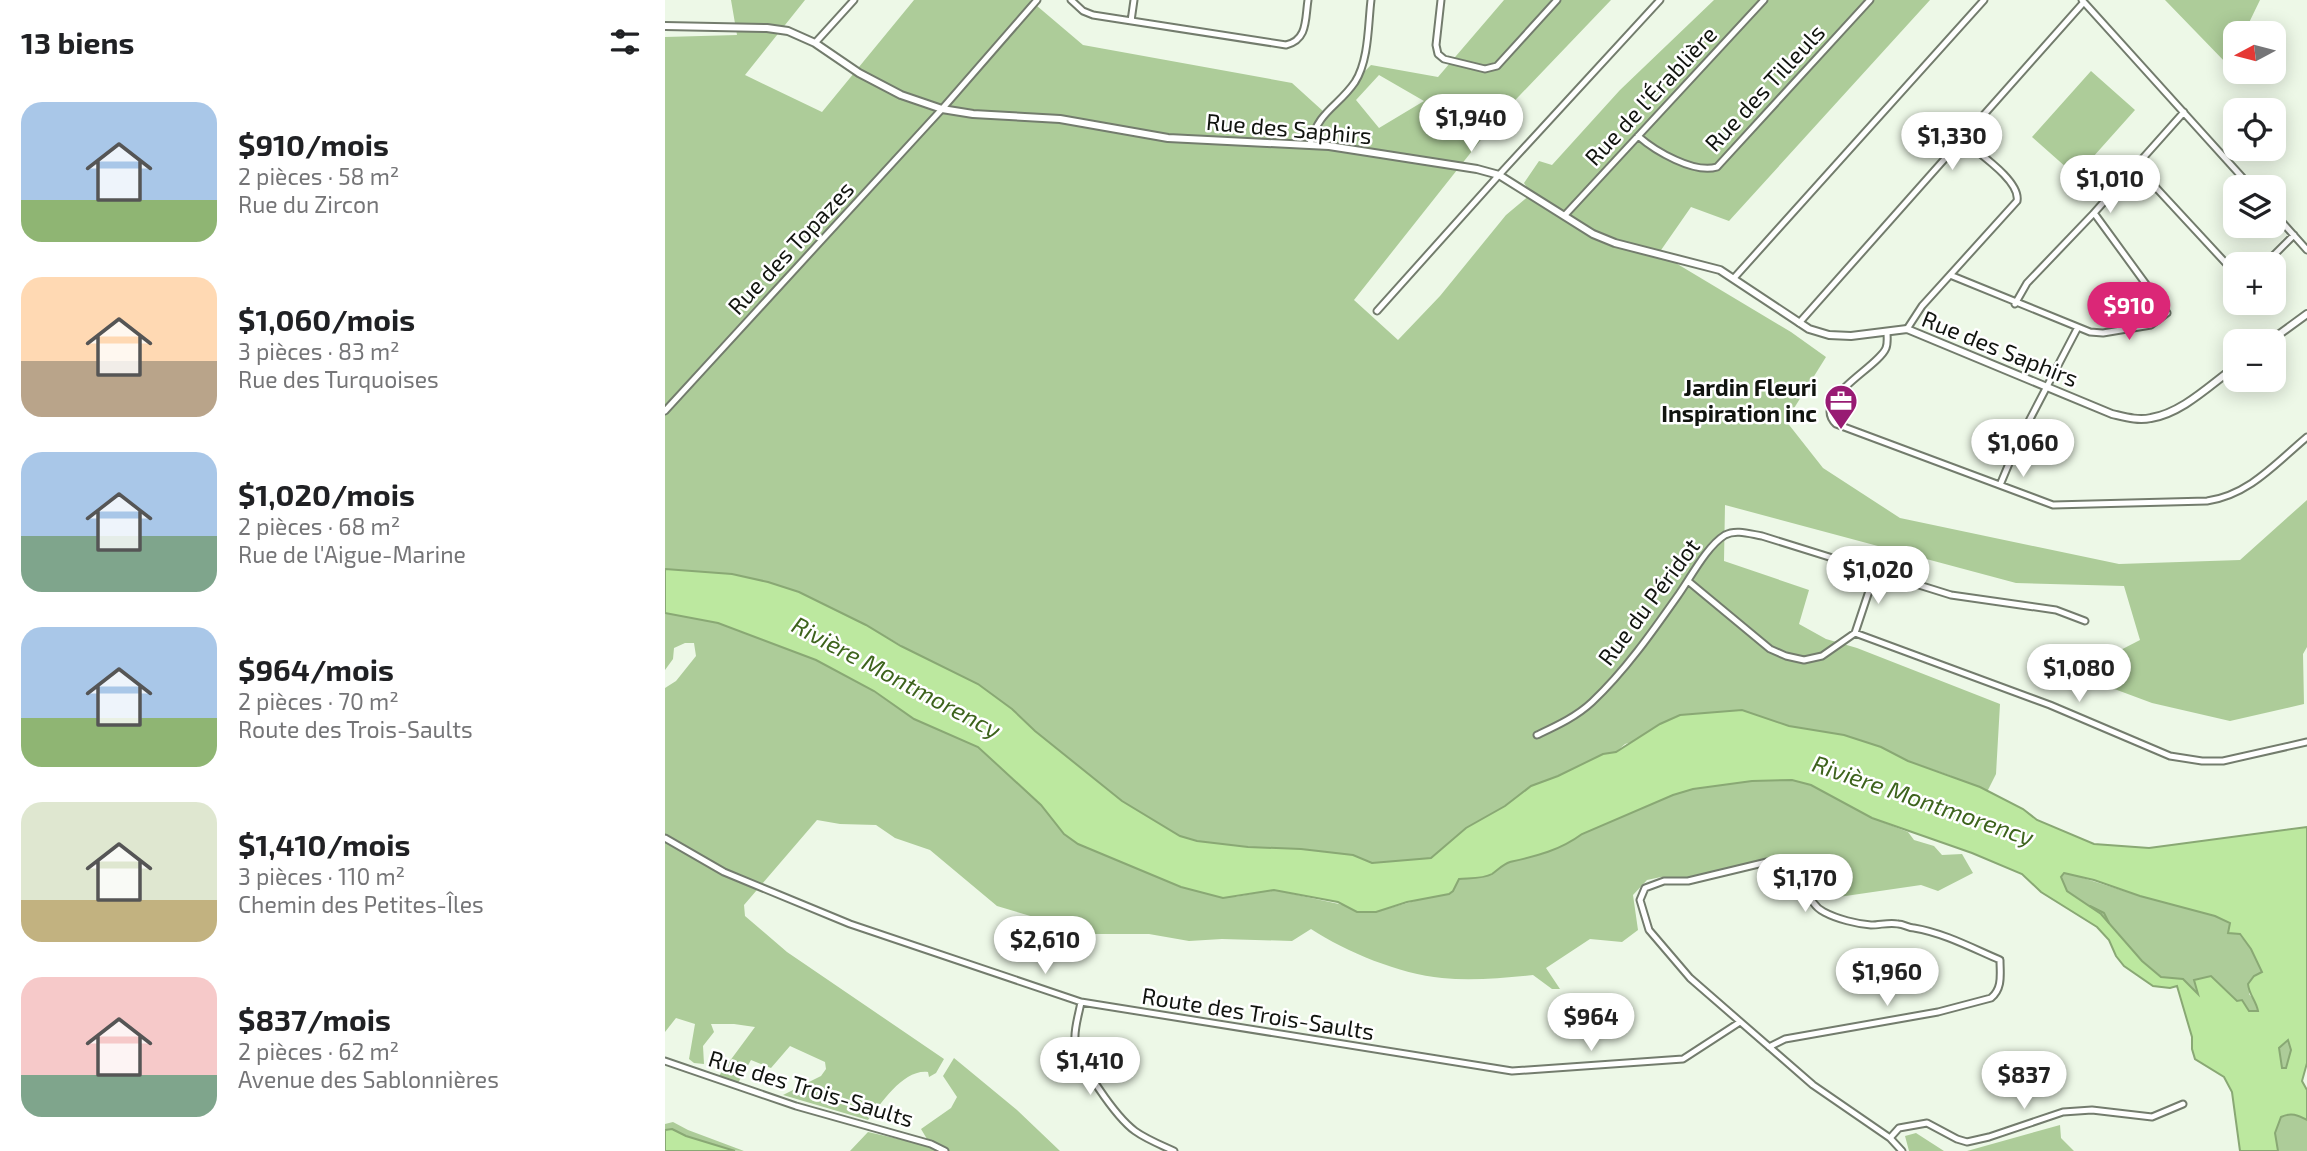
<!DOCTYPE html>
<html lang="fr">
<head>
<meta charset="utf-8">
<style>
	:root { --surface:#fff; --page:#f2f2f2; --text:#202124; --muted:#757577; --accent:#db2777 }
	body { margin:0; font-family:"Exo 2",sans-serif; background:var(--page); color:var(--text); height:100vh; display:flex; flex-direction:column; font-size:26px; white-space:nowrap }
	* { box-sizing:border-box; margin:0 }
	p { font-size:23px; color:var(--muted) }
	.icon { flex:none; width:38px; height:38px; fill:none; stroke:currentColor; stroke-width:2; stroke-linecap:round; stroke-linejoin:round }
	.map { position:relative; flex:1; overflow:hidden }
	.side { display:flex; flex-direction:column; background:var(--surface); width:665px }
	.side>* { flex:none }
	.needle { width:46px; rotate:263deg }
	.buttons { position:absolute; left:1558px; top:21px; display:grid; gap:14px }
	.buttons a { display:grid; place-items:center; width:63px; height:63px; border-radius:14px; background:var(--surface); box-shadow:0 4px 18px #0003; font-size:35px }
	.price { position:absolute; translate:-50% -60px; padding:0 16px; border-radius:24px; background:#fff; color:#222; font-size:23px; line-height:46px; filter:drop-shadow(0 2px 4px #0008) }
	.price::after { content:''; position:absolute; left:50%; top:42px; width:21px; height:16px; margin-left:-10px; background:inherit; clip-path:polygon(0 0,100% 0,50% 100%) }
	.price.on { background:var(--accent); color:#fff }
	ul { padding:0; list-style:none }
	li { display:flex; align-items:center; gap:21px; height:175px; padding:0 21px }
	li span { display:grid; place-items:center; flex:none; width:196px; height:140px; border-radius:21px; color:#555 }
	li>.icon { margin-inline-start:auto }
	span .icon { width:84px; height:84px; fill:#fffc; stroke-width:1 }
	li b { font-size:30px }
	h2 { display:flex; justify-content:space-between; align-items:center; height:84px; padding:0 21px; font-size:30px }
	main { display:flex; flex:1; min-height:0 }
	.map>svg:first-child { display:block }
	.green { fill:#adcc99; fill-rule:evenodd }
	.water { fill:#bce89f; stroke:#89a874; stroke-width:2; fill-rule:evenodd }
	.lines { fill:none; stroke-linecap:round; stroke-linejoin:round }
	.stream { stroke:#89a874; stroke-width:2 }
	.minor-casing { stroke:#737c6d; stroke-width:9 }
	.tertiary-casing { stroke:#737c6d; stroke-width:10 }
	.minor { stroke:#fff; stroke-width:5 }
	.tertiary { stroke:#fff; stroke-width:6 }
	.labels { text-anchor:middle; stroke-width:5; stroke-linejoin:round; paint-order:stroke }
	.street-label { font-size:23px; fill:#11140f; stroke:#fff }
	.poi-label { font-size:23px; font-weight:bold; fill:#11140f; stroke:#fff; text-anchor:end }
	.water-label { font-size:24px; font-style:italic; fill:#3d631c; stroke:#fff }
</style>
</head>
<body>
<main>
<section class="side">
<h2>13 biens<svg class="icon" aria-label="filters" viewBox="0 0 24 24"><path d="M4 7h16M4 17h16"/><circle cx="9" cy="7" r="2"/><circle cx="15" cy="17" r="2"/></svg></h2>
<ul>
<li><span style="background:linear-gradient(#a9c7e8 70%,#8fb573 0)"><svg class="icon" aria-label="home" viewBox="0 0 24 24"><path d="M3 11l9-7 9 7M6 9v11h12V9"/></svg></span><div><b>$910/mois</b><p>2 pièces · 58 m²</p><p>Rue du Zircon</p></div></li>
<li><span style="background:linear-gradient(#ffd9b3 60%,#b9a48a 0)"><svg class="icon" aria-label="home" viewBox="0 0 24 24"><path d="M3 11l9-7 9 7M6 9v11h12V9"/></svg></span><div><b>$1,060/mois</b><p>3 pièces · 83 m²</p><p>Rue des Turquoises</p></div></li>
<li><span style="background:linear-gradient(#a9c7e8 60%,#7fa58c 0)"><svg class="icon" aria-label="home" viewBox="0 0 24 24"><path d="M3 11l9-7 9 7M6 9v11h12V9"/></svg></span><div><b>$1,020/mois</b><p>2 pièces · 68 m²</p><p>Rue de l'Aigue-Marine</p></div></li>
<li><span style="background:linear-gradient(#a9c7e8 65%,#8fb573 0)"><svg class="icon" aria-label="home" viewBox="0 0 24 24"><path d="M3 11l9-7 9 7M6 9v11h12V9"/></svg></span><div><b>$964/mois</b><p>2 pièces · 70 m²</p><p>Route des Trois-Saults</p></div></li>
<li><span style="background:linear-gradient(#dfe7d0 70%,#c2b280 0)"><svg class="icon" aria-label="home" viewBox="0 0 24 24"><path d="M3 11l9-7 9 7M6 9v11h12V9"/></svg></span><div><b>$1,410/mois</b><p>3 pièces · 110 m²</p><p>Chemin des Petites-Îles</p></div></li>
<li><span style="background:linear-gradient(#f6c9c9 70%,#7fa58c 0)"><svg class="icon" aria-label="home" viewBox="0 0 24 24"><path d="M3 11l9-7 9 7M6 9v11h12V9"/></svg></span><div><b>$837/mois</b><p>2 pièces · 62 m²</p><p>Avenue des Sablonnières</p></div></li>
</ul>
</section>
<div class="map">
<svg width="1642" height="1151" viewBox="0 0 1642 1151">
	<rect width="100%" height="100%" fill="#edf8e7"/>
	<!-- green -->
	<path class="green" d="M66,0H140L80,75L157,112L249,0H365L418,45L627,83L659,112L706,65L773,77L839,0H946L834,117L689,300L733,340L775,296L841,215L866,194L859,183L874,161L887,165L955,90L1049,0H1265L1064,221L1026,207L994,253L1126,332L1161,357L1121,421L1158,468L1235,518L1454,564L1575,560L1642,500V647L1638,654L1639,704L1565,721L1487,703L1409,674L1475,640L1459,586L1351,583L1060,505L1059,561L1144,590L1134,624L1161,639L1192,648L1335,704L1331,774L1322,792L1284,775L1243,761L1216,747L1179,735L1124,726L1077,710L960,744L951,752L938,754L893,776L866,786L840,806L801,828L767,858L707,863L688,855L636,849L583,847L532,841L515,836L457,801L370,731L347,709L201,625L134,592L103,582L67,574L0,569V37L72,35ZM714,75L759,101L714,128L691,100Z
		M1500,0H1595L1579,33H1570V51L1563,65Z
		M1426,71L1470,110L1411,176L1367,137Z
		M0,613L53,623L151,660L208,691L249,719L313,747L376,804L399,834L570,897L609,890L711,912L788,890L794,879C804,878 818,879 827,874C833,870 838,864 845,862C871,856 894,851 917,834L1008,795L1028,789L1087,781L1127,780L1146,785L1207,818L1243,832L1249,840L1269,846L1277,855L1297,854L1308,873L1273,891L1256,885L1153,900L1143,881L1131,867L1110,858L1021,879L996,877L982,880L968,895L973,930L957,942L925,939L881,968L895,989H887L868,975C838,978 807,981 777,978C735,974 681,952 646,929L627,941L557,939L524,941L484,934H426L332,906L265,850L230,838L211,825L175,824L152,820L79,905L80,916L122,952L279,1059L271,1073L264,1077L263,1072C238,1069 217,1103 203,1120L118,1095L156,1076L161,1069L160,1062L125,1046L106,1068L86,1060L73,1083L53,1077L90,1027L69,1024H46L49,1032L38,1046L39,1064L29,1063L24,1059L30,1024L11,1018L0,1032V688L11,681L31,656L29,643H20L9,648L8,659L0,670Z
		M1399,872L1475,896L1550,916L1565,923L1586,949L1597,972L1584,994L1591,1002L1593,1011H1584L1577,1000L1572,1002L1546,976L1534,996L1518,979L1496,977L1477,961L1436,914L1402,891L1396,877Z
		M1623,1040L1625,1041L1626,1050L1621,1068H1616L1614,1048Z
		M289,1058L352,1110L395,1151H283L262,1139L256,1129L286,1108L292,1097L278,1076Z
		M1622,1114L1633,1115L1642,1120V1151H1613L1610,1133L1616,1117Z
		M8,1122L23,1130L79,1151C61,1151 39,1143 22,1136C13,1133 9,1128 0,1130V1124Z
		M1395,1125L1396,1138L1409,1151H1302Z
		M203,1132L269,1147L277,1151H185Z
		M1251,1133L1279,1151H1244L1240,1136Z"/>
	<!-- water -->
	<path class="water" d="M0,569L67,574L103,582L134,592L201,625L236,646L313,684L347,709L370,731L457,801L515,836L532,841L583,847L636,849L688,855L707,863L766,858L801,828L840,806L866,786L893,776L938,754L951,752L995,724L1015,715L1077,710L1124,726L1179,735L1216,747L1243,761L1315,787L1358,809L1372,820L1429,844L1484,848L1642,827V1063L1637,1081L1642,1090V1120C1633,1115 1626,1112 1616,1117L1610,1133L1613,1151H1575L1567,1092L1559,1077L1530,1059L1527,1049V1037L1512,986L1505,988L1488,986L1459,966L1451,956L1444,940L1432,927L1376,892L1357,874L1307,853L1207,818L1146,785L1127,780L1087,781L1028,789L1008,795L917,834C894,851 871,856 845,862C838,864 833,870 827,874C818,879 804,878 794,879L788,891L784,894L742,902L711,912H692L673,902L609,890L558,898L516,887L413,844L399,834L376,805L313,747L249,719L209,691L151,660L53,623L0,613ZM1399,873L1429,880L1475,896L1550,916L1565,923L1563,933L1575,934L1586,949L1597,972L1589,976L1583,984C1584,995 1591,1000 1593,1011H1584L1577,1000L1572,1001L1546,976L1529,980L1533,994L1518,979L1496,977L1477,961L1436,914L1402,891L1396,877ZM1623,1040L1626,1050L1621,1068H1617L1614,1048Z
		M7,1129L21,1136L70,1151H0V1130Z"/>
	<g class="lines">
		<!-- stream -->
		<path class="stream" d="M1425,906L1439,913L1444,923"/>
		<defs>
			<path id="minor" d="M406,0L418,11L428,15L621,45C643,40 640,19 643,0
				M776,0L771,45L773,54L779,59L820,69L832,66L892,0
				M1417,0L1586,187
				M466,21L469,0
				M150,43L189,0
				M973,136C990,151 1029,174 1052,167L1205,0
				M645,144C654,110 673,107 690,82C704,60 703,25 706,0
				M1471,166L1570,273
				M1608,212L1642,250
				M900,215L1099,0
				M1600,264L1629,235
				M1285,275L1425,332L1438,333L1486,325L1502,313L1429,213
				M1069,278L1319,0
				M1350,304L1362,283L1429,213L1519,112
				M712,311L834,175L995,0
				M1134,323L1419,2
				M1242,329L1257,306L1352,201C1356,181 1313,153 1298,140
				M1222,332C1222,337 1223,343 1221,348C1213,368 1145,399 1171,424L1388,505L1542,501C1584,495 1611,463 1642,437
				M0,411L277,109L372,0
				M1335,485L1353,442L1412,329
				M1023,581L1105,649L1121,656L1139,660L1157,656L1190,633L1211,570
				M1190,633L1385,705L1505,756L1537,761H1558L1642,742
				M872,735C891,726 911,717 927,702C960,671 988,631 1014,594C1026,577 1042,546 1060,535C1071,529 1085,534 1097,536L1286,595L1391,610L1420,621
				M0,838L59,872L185,924L416,1002L847,1071L1018,1059L1075,1022
				M416,1002C414,1014 409,1028 410,1040C413,1063 451,1117 470,1131C481,1139 496,1145 509,1151
				M1104,1047L1120,1039L1273,1012L1326,998C1338,988 1335,974 1335,960C1307,948 1279,933 1249,928C1243,928 1239,924 1233,924C1225,922 1215,925 1206,925C1192,924 1172,919 1159,912C1135,900 1148,865 1102,862L1023,881H999L980,888L975,900L984,930L1025,978L1148,1085L1225,1138L1237,1151
				M0,1061L131,1106L266,1144L280,1151
				M1225,1138L1234,1128L1262,1123L1292,1139L1302,1142L1324,1137L1398,1112L1427,1110L1487,1117L1518,1104"/>
			<path id="tertiary" d="M0,26L102,28L123,31L150,43L194,73L236,95L277,109L308,114L395,119L503,138L664,146L812,169L834,175L928,234L950,243L1055,270L1144,329L1164,335L1186,336L1242,329L1447,414C1460,417 1473,421 1486,418C1517,413 1545,385 1570,367
				M1605,341L1642,314"/>
		</defs>
		<!-- minor casing -->
		<use href="#minor" class="minor-casing"/>
		<!-- tertiary casing -->
		<use href="#tertiary" class="tertiary-casing"/>
		<!-- minor -->
		<use href="#minor" class="minor"/>
		<!-- tertiary -->
		<use href="#tertiary" class="tertiary"/>
	</g>
	<!-- icons -->
	<defs>
		<symbol id="office-pin" viewBox="-11 -11 22 30"><path d="M0 17L-7.5 6A9.5 9.5 0 1 1 7.5 6Z" fill="#981b73" stroke="#fff"/><path d="M-6-3h4V-5.5h4V-3h4V5H-6ZM-1-4.5V-3h2v-1.5ZM-6 0V1H6V0Z" fill="#fff"/></symbol>
	</defs>
	<g fill-rule="evenodd">
		<use href="#office-pin" x="1157" y="382" width="38" height="52"/>
	</g>
	<g class="labels">
		<!-- street labels -->
		<g class="street-label">
			<text transform="translate(1100 88) rotate(-47)" y="8">Rue des Tilleuls</text>
			<text transform="translate(986 96) rotate(-47)" y="8">Rue de l'Érablière</text>
			<text transform="translate(624 129) rotate(5)" y="8">Rue des Saphirs</text>
			<text transform="translate(126 248) rotate(-47)" y="8">Rue des Topazes</text>
			<text transform="translate(1335 349) rotate(22)" y="8">Rue des Saphirs</text>
			<text transform="translate(984 602) rotate(-53)" y="8">Rue du Péridot</text>
			<text transform="translate(593 1014) rotate(9)" y="8">Route des Trois-Saults</text>
			<text transform="translate(146 1089) rotate(17)" y="8">Rue des Trois-Saults</text>
		</g>
		<!-- poi labels -->
		<g class="poi-label">
			<text x="1152" y="396">Jardin Fleuri<tspan x="1152" dy="26">Inspiration inc</tspan></text>
		</g>
		<!-- water labels -->
		<g class="water-label">
			<text transform="translate(231 678) rotate(28)" y="8">Rivière Montmorency</text>
			<text transform="translate(1258 801) rotate(19)" y="8">Rivière Montmorency</text>
		</g>
	</g>
</svg>
<div class="buttons">
<a><svg class="needle" viewBox="-14 -14 28 28"><path d="M0-13l5 13h-10z" fill="#e53935"/><path d="M0 13l5-13h-10z" fill="#757577"/></svg></a>
<a><svg class="icon" aria-label="locate" viewBox="0 0 24 24"><circle cx="12" cy="12" r="6"/><path d="M12 2v4M12 18v4M2 12h4M18 12h4"/></svg></a>
<a><svg class="icon" aria-label="layers" viewBox="0 0 24 24"><path d="M12 4l9 5-9 5-9-5zM3 14l9 5 9-5"/></svg></a>
<a>+</a>
<a>−</a>
</div>
<b class="price" style="left:806px;top:154px">$1,940</b>
<b class="price" style="left:1287px;top:172px">$1,330</b>
<b class="price" style="left:1445px;top:215px">$1,010</b>
<b class="price on" style="left:1464px;top:342px">$910</b>
<b class="price" style="left:1358px;top:479px">$1,060</b>
<b class="price" style="left:1213px;top:606px">$1,020</b>
<b class="price" style="left:1414px;top:704px">$1,080</b>
<b class="price" style="left:1140px;top:914px">$1,170</b>
<b class="price" style="left:380px;top:976px">$2,610</b>
<b class="price" style="left:1222px;top:1008px">$1,960</b>
<b class="price" style="left:926px;top:1053px">$964</b>
<b class="price" style="left:425px;top:1097px">$1,410</b>
<b class="price" style="left:1359px;top:1111px">$837</b>
</div>
</main>
</body>
</html>
